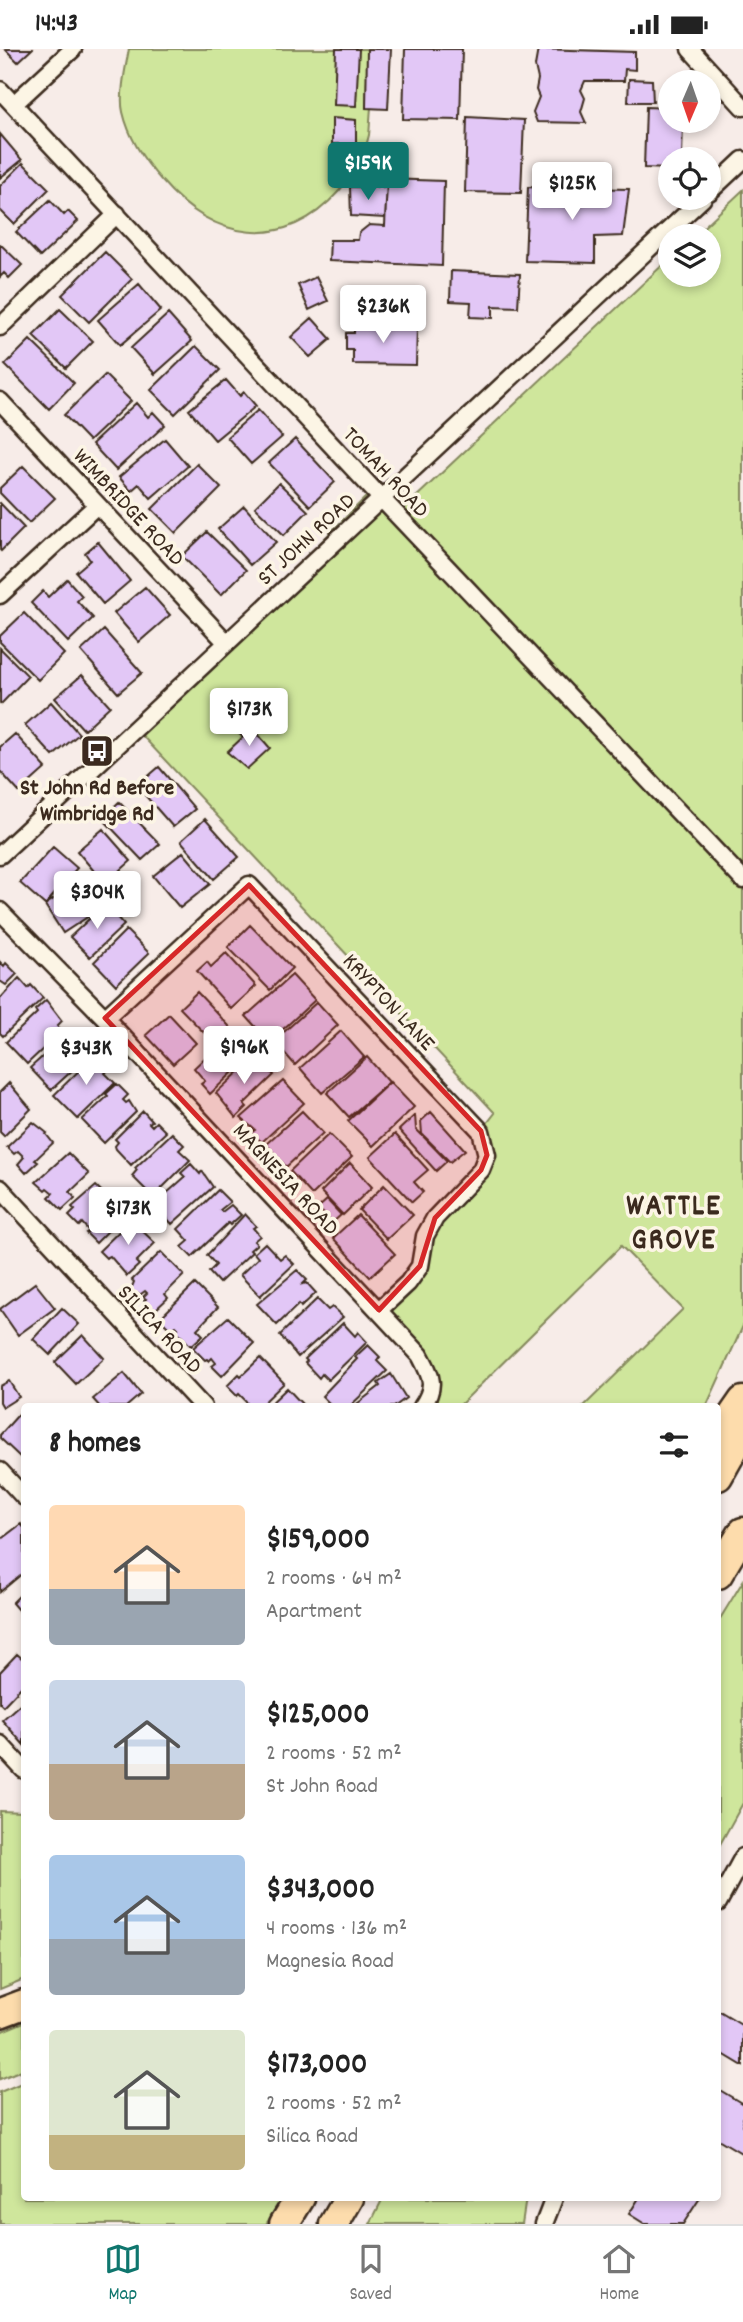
<!DOCTYPE html>
<html lang="en">
<head>
<meta charset="utf-8">
<style>
	:root { --surface:#fff; --page:#f2f2f2; --text:#222; --muted:#767676; --line:#e0e0e0; --accent:#0f766e }
	body { margin:0; font-family:Dekko,sans-serif; background:var(--page); color:var(--text); height:100vh; display:flex; flex-direction:column; font-size:26px; white-space:nowrap }
	* { box-sizing:border-box; margin:0 }
	p { font-size:23px; color:var(--muted) }
	.icon { flex:none; width:38px; height:38px; fill:none; stroke:currentColor; stroke-width:2; stroke-linecap:round; stroke-linejoin:round }
	.map { position:relative; flex:1; overflow:hidden }
	.drawer { position:absolute; left:21px; top:1354px; width:700px; height:798px; display:flex; flex-direction:column; background:var(--surface); border-radius:7px; box-shadow:0 4px 10px #0003 }
	.drawer>* { flex:none }
	.needle { width:46px; rotate:182deg }
	.controls { position:absolute; left:658px; top:21px; display:grid; gap:14px }
	.controls a { display:grid; place-items:center; width:63px; height:63px; border-radius:50%; background:var(--surface); box-shadow:0 4px 10px #0003; font-size:35px }
	.price { position:absolute; translate:-50% -60px; padding:0 16px; border-radius:7px; background:#fff; color:#222; font-size:23px; line-height:46px; filter:drop-shadow(0 2px 4px #0008) }
	.price::after { content:''; position:absolute; left:50%; top:42px; width:21px; height:16px; margin-left:-10px; background:inherit; clip-path:polygon(0 0,100% 0,50% 100%) }
	.price.selected { background:var(--accent); color:#fff }
	ul { padding:0; list-style:none }
	li { display:flex; align-items:center; gap:21px; height:175px; padding:0 28px }
	li span { display:grid; place-items:center; flex:none; width:196px; height:140px; border-radius:7px; color:#555 }
	li>.icon { margin-inline-start:auto }
	span .icon { width:84px; height:84px; fill:#fffc; stroke-width:1 }
	li b { font-size:30px }
	h2 { display:flex; justify-content:space-between; align-items:center; height:84px; padding:0 28px; font-size:30px }
	.status { display:flex; justify-content:space-between; align-items:center; height:49px; padding:0 35px; background:var(--surface); direction:ltr }
	.status svg { height:19px; fill:currentColor }
	.tabs { display:flex; justify-content:space-around; align-items:center; height:98px; border-top:2px solid var(--line); background:var(--surface); font-size:19px; color:var(--muted) }
	.tabs a { display:grid; justify-items:center; gap:4px }
	.tabs .selected { color:var(--accent) }
	.map>svg:first-child { display:block }
	.green { fill:#cfe69c; stroke:#85885d; stroke-width:2 }
	.building { fill:#e2c7f6; stroke:#3b2a1e; stroke-width:2 }
	.lines { fill:none; stroke-linecap:round; stroke-linejoin:round }
	.street-casing { stroke:#3b2a1e; stroke-width:21 }
	.highway-casing { stroke:#3b2a1e; stroke-width:33 }
	.street { stroke:#fcf5e5; stroke-width:16 }
	.highway { stroke:#fddcac; stroke-width:28 }
	.marked { fill:#d62828; fill-opacity:0.2; stroke:#d62828; stroke-width:5; stroke-linejoin:round }
	.labels { text-anchor:middle; stroke-width:7; stroke-linejoin:round; paint-order:stroke }
	.street-label { font-size:23px; fill:#3b2a1e; stroke:#fcf5e5 }
	.poi-label { font-size:23px; font-weight:bold; fill:#3b2a1e; stroke:#fcf5e5 }
	.district-label { font-size:30px; font-weight:bold; letter-spacing:2px; fill:#3b2a1e; stroke:#fcf5e5 }
</style>
</head>
<body>
<div class="status"><b>14:43</b><svg viewBox="0 0 49 12"><path d="M0 12V9h3v3zM5 12V6h3v6zM10 12V3h3v9zM15 12V0h3v12zM26 1h20v11H26zM47 4h2v5h-2z"/></svg></div>
<div class="map">
<svg width="743" height="2175" viewBox="0 0 743 2175">
	<rect width="100%" height="100%" fill="#f7ece8"/>
	<filter id="ink" filterUnits="userSpaceOnUse"><feTurbulence type="fractalNoise" baseFrequency=".0143" numOctaves="2"/><feDisplacementMap in="SourceGraphic" scale="14" xChannelSelector="R" yChannelSelector="G"/><feConvolveMatrix kernelMatrix="1 2 1 2 8 2 1 2 1" color-interpolation-filters="sRGB"/></filter>
	<g filter="url(#ink)">
		<!-- green -->
		<path class="green" d="M129,0H366L368,3L366,58L371,59C370,68 370,77 369,86C365,105 352,127 339,142C285,204 213,192 162,132C144,112 129,89 123,63C119,47 126,16 129,0Z
			M743,141V1277L706,1358H583L683,1260L621,1197L458,1358H422L432,1328L379,1261L408,1234L425,1187L481,1121V1082L495,1064L135,679L373,441L397,466L670,209V226H709V187H694Z
			M743,1532V1754L718,1799V1573Z
			M0,1762L24,1763V1930L0,1940Z
			M24,1973V2020L0,2030V1983Z
			M24,2033V2149H283L266,2175H0V2043Z
			M383,2149H526L522,2175H370Z"/>
		<!-- building -->
		<path class="building" d="M5,0H32L18,13Z
			M336,0H359L356,57L334,56Z
			M367,0H391L388,60L366,59Z
			M405,0H462L460,71L403,70Z
			M538,0L635,3V21L625,20L624,32H585L581,41L585,49L581,63L586,74L537,73L533,63L539,48L536,41L538,30L535,17Z
			M629,30L652,31L653,53H628Z
			M646,58L670,59V72H683L682,110H670V120L644,119Z
			M467,68L524,71L521,144L465,143Z
			M332,69L356,71V95H332Z
			M0,85L22,111L0,129Z
			M23,114L49,140L14,175L0,161V137Z
			M387,130L444,132L442,217L329,212L330,191H358L359,184L369,176L385,177Z
			M350,138H387L385,169L351,167Z
			M528,138L629,140L623,187L595,188V214L525,212Z
			M50,151L64,166L68,162L78,172L40,208L16,183Z
			M0,195L22,216L9,229L4,224L0,228Z
			M105,203L132,230L89,273L62,246Z
			M451,222L520,225L518,258L493,257V269L470,268L471,253L450,252Z
			M316,228L328,252L309,261L298,236Z
			M139,235L161,261L120,296L98,271Z
			M60,260L93,292L66,319L33,287Z
			M168,265L192,292L155,325L131,299Z
			M312,269L331,290L310,308L291,288Z
			M354,276L417,277L416,316L353,315V301H346V284H354Z
			M30,291L74,334L49,360L5,316Z
			M196,297L220,321L175,365L151,341Z
			M105,326L131,352L89,392L64,366Z
			M226,331L240,347L244,343L256,357L215,391L189,361Z
			M136,354L148,368L153,363L165,376L116,421L92,395Z
			M258,361L282,388L251,415L227,388Z
			M165,390L188,417L151,449L139,435L131,442L119,428Z
			M295,390L335,433L310,457L269,414Z
			M197,415L221,439L176,484L152,460Z
			M23,417L55,449L29,474L0,444V439Z
			M279,434L308,462L284,486L255,458Z
			M0,454L24,479L1,502L0,501Z
			M244,457L276,493L250,516L218,480Z
			M207,483L246,521L221,546L182,507Z
			M98,493L130,532L103,555L76,523L90,511L85,504Z
			M67,530L82,547L77,552L93,569L68,593L31,554L43,542L48,548Z
			M145,538L170,566L139,593L114,564Z
			M24,564L64,605L38,631L0,593V587Z
			M104,581L142,624L118,644L81,602Z
			M0,599L28,627L1,655L0,654Z
			M82,626L110,657L84,681L55,649Z
			M51,653L79,685L53,707L25,676Z
			M249,675L270,699L247,720L227,703L243,688L238,684Z
			M15,685L46,719L19,743L0,722V698Z
			M159,718L195,760L173,778L137,737Z
			M119,753L160,795L142,811L102,769Z
			M205,770L239,808L214,830L181,792Z
			M103,780L131,812L105,835L77,802Z
			M53,798L77,819L45,856L20,834Z
			M183,803L210,835L180,859L153,827Z
			M76,835L95,863L63,884L45,856Z
			M105,855L124,876L90,908L70,888Z
			M250,876L292,919L270,941L228,898Z
			M126,881L149,904L116,936L94,913Z
			M226,904L256,937L231,960L197,922L207,913L211,918Z
			M0,913L4,917L6,914L17,925L6,936L0,932Z
			M292,926L315,951L269,993L246,967Z
			M19,929L28,939L31,936L43,949L3,987L0,984V950Z
			M197,943L230,978L214,994L180,959Z
			M46,951L62,972L57,977L62,982L27,1015L6,993L37,964L35,961Z
			M317,953L338,976L295,1016L274,992Z
			M169,965L196,994L173,1015L146,986Z
			M71,982L81,993L85,999L82,1001L90,1010L79,1020L76,1018L51,1041L30,1019Z
			M341,982L364,1008L322,1044L300,1019Z
			M232,983L248,998L244,1002L249,1008L210,1045L201,1035L205,1032L194,1019Z
			M96,1005L106,1014L104,1017L108,1021L105,1024L115,1034L78,1070L54,1046Z
			M256,1007L274,1026L244,1055L247,1058L236,1069L216,1044Z
			M367,1008L389,1033L349,1068L327,1044Z
			M283,1032L304,1054L262,1093L251,1084L255,1081L241,1069Z
			M390,1033L414,1058L373,1097L348,1072Z
			M9,1034L31,1060L4,1087L0,1083V1043Z
			M117,1035L128,1046L123,1051L126,1054L129,1052L136,1063L104,1094L82,1071L108,1047L106,1045Z
			M143,1062L152,1072L149,1074L152,1077L156,1073L166,1083L131,1116L116,1100L115,1097L118,1093L115,1090Z
			M302,1062L323,1084L286,1118L266,1095Z
			M431,1063L465,1101L450,1113L422,1085L421,1072Z
			M415,1066L416,1080L447,1112L436,1122L399,1081Z
			M33,1073L47,1084L46,1085L53,1094L35,1111L38,1113L26,1124L18,1115L24,1108L18,1102L14,1105L7,1098Z
			M172,1084L184,1096L179,1101L190,1111L153,1148L132,1127L137,1121L135,1119Z
			M329,1085L352,1108L312,1146L290,1122Z
			M395,1085L428,1121L414,1133L423,1143L412,1153L370,1108Z
			M68,1104L89,1125L70,1143L75,1149L62,1161L49,1148L53,1144L47,1139L45,1141L36,1133Z
			M350,1114L372,1138L343,1166L321,1143Z
			M191,1115L200,1125L202,1122L213,1138L172,1175L156,1157L159,1155L157,1153L185,1128L181,1124Z
			M384,1136L413,1166L387,1190L359,1161Z
			M96,1137L120,1160L104,1175L109,1181L96,1194L86,1184L89,1182L82,1174L79,1177L69,1167L75,1161L72,1158Z
			M218,1141L230,1153L220,1161L222,1163L231,1156L241,1166L230,1176L228,1174L192,1208L182,1198L189,1192L178,1180Z
			M327,1151L341,1166L332,1174L318,1159Z
			M245,1165L256,1177L253,1179L260,1187L254,1192L257,1195L250,1201L252,1203L219,1234L209,1223L216,1216L207,1206Z
			M358,1166L395,1205L370,1228L333,1189Z
			M131,1171L155,1194L136,1213L139,1216L127,1227L110,1207L106,1209L99,1202Z
			M265,1194L280,1210L285,1206L294,1215L260,1247L240,1226L258,1209L254,1204Z
			M161,1203L184,1226L165,1245L168,1249L154,1262L144,1252L146,1250L143,1248L147,1244L145,1242L141,1245H135L131,1240L134,1233L132,1231Z
			M297,1221L307,1231L303,1235L307,1234L316,1244L301,1258L299,1255L277,1276L257,1255Z
			M35,1234L55,1259L18,1286L0,1260Z
			M195,1235L218,1258L197,1280L203,1286L191,1297L175,1281L178,1279L176,1277L171,1281L161,1271L164,1268L163,1266Z
			M317,1250L328,1261L332,1258L343,1268L298,1308L280,1286Z
			M62,1259L79,1275L50,1306L33,1290Z
			M228,1268L254,1294L222,1327L212,1317L216,1314L212,1309L209,1312L207,1310L205,1311L193,1299Z
			M343,1274L355,1287L358,1283L367,1293L328,1331L322,1325L319,1329L305,1314L307,1312L305,1310Z
			M83,1286L104,1309L76,1335L55,1313Z
			M368,1296L380,1308L377,1312L387,1322L349,1358H333L322,1347L357,1310L355,1308Z
			M260,1309L284,1334L259,1358H248L246,1352L239,1345L237,1347L227,1337L239,1325L241,1327Z
			M124,1324L141,1345L126,1358H100L93,1350Z
			M391,1325L406,1349L394,1358H353L380,1337L378,1334Z
			M9,1332L19,1348L3,1358L0,1353V1337Z
			M287,1339L302,1355L299,1358H267Z
			M18,1366L24,1372V1405L21,1409L0,1389V1386Z
			M21,1475L24,1479V1523L0,1543V1491Z
			M24,1542V1568L12,1554Z
			M17,1605L24,1611V1635L3,1657L0,1654V1623Z
			M20,1655L24,1660V1696L2,1671Z
			M718,1962L743,1977V2017L718,2002Z
			M718,2040L743,2055V2105L718,2090Z
			M639,2149H700L683,2175H645L629,2165Z"/>
		<g class="lines">
			<defs>
				<path id="street" d="M690,0L743,58
					M0,41L381,449L743,831
					M14,55L73,0
					M709,143L743,111
					M0,278L117,165
					M0,352L227,594
					M0,546L97,456
					M0,806L703,149
					M0,862L105,969L420,1306C431,1327 437,1336 422,1358
					M105,969L249,836L481,1082L487,1106L481,1121L435,1169L425,1187L420,1217L408,1234L379,1261
					M0,1139L203,1358
					M0,1422L24,1448
					M0,1695L24,1721
					M718,1854L743,1808
					M544,2175L554,2149"/>
				<path id="highway" d="M718,1388L743,1352
					M718,1427L743,1383
					M718,1525L743,1483
					M0,1964L24,1955
					M284,2175L300,2149
					M334,2175L349,2149"/>
			</defs>
			<!-- street casing -->
			<use href="#street" class="street-casing"/>
			<!-- highway casing -->
			<use href="#highway" class="highway-casing"/>
			<!-- street -->
			<use href="#street" class="street"/>
			<!-- highway -->
			<use href="#highway" class="highway"/>
		</g>
	</g>
	<!-- marked area -->
	<path class="marked" d="M249,836L481,1082L487,1106L481,1121L435,1169L420,1217L379,1261L105,969Z"/>
	<!-- icons -->
	<defs>
		<symbol id="bus-square" viewBox="-11 -11 22 22"><rect x="-9" y="-9" width="18" height="18" rx="4" fill="#3b2a1e" stroke="#fcf5e5"/><path d="M-5-6H5V4H4V6H2V4H-2V6H-4V4H-5ZM-3.5-4V0h7V-4ZM-3.5 1.2v1.5H-2V1.2ZM2 1.2v1.5H3.5V1.2Z" fill="#fff"/></symbol>
	</defs>
	<g fill-rule="evenodd">
		<use href="#bus-square" x="78" y="683" width="38" height="38"/>
	</g>
	<g class="labels">
		<!-- street labels -->
		<g class="street-label">
			<text transform="translate(387 422) rotate(47)" y="8">TOMAH ROAD</text>
			<text transform="translate(130 457) rotate(47)" y="8">WIMBRIDGE ROAD</text>
			<text transform="translate(305 489) rotate(-43)" y="8">ST JOHN ROAD</text>
			<text transform="translate(390 952) rotate(47)" y="8">KRYPTON LANE</text>
			<text transform="translate(287 1129) rotate(47)" y="8">MAGNESIA ROAD</text>
			<text transform="translate(161 1279) rotate(47)" y="8">SILICA ROAD</text>
		</g>
		<!-- poi labels -->
		<g class="poi-label">
			<text x="97" y="745">St John Rd Before<tspan x="97" dy="26">Wimbridge Rd</tspan></text>
		</g>
		<!-- district labels -->
		<g class="district-label">
			<text x="674" y="1165">WATTLE<tspan x="674" dy="34">GROVE</tspan></text>
		</g>
	</g>
</svg>
<div class="controls">
<a><svg class="needle" viewBox="-14 -14 28 28"><path d="M0-13l5 13h-10z" fill="#e53935"/><path d="M0 13l5-13h-10z" fill="#767676"/></svg></a>
<a><svg class="icon" aria-label="locate" viewBox="0 0 24 24"><circle cx="12" cy="12" r="6"/><path d="M12 2v4M12 18v4M2 12h4M18 12h4"/></svg></a>
<a><svg class="icon" aria-label="layers" viewBox="0 0 24 24"><path d="M12 4l9 5-9 5-9-5zM3 14l9 5 9-5"/></svg></a>
</div>
<b class="price selected" style="left:368px;top:153px">$159K</b>
<b class="price" style="left:572px;top:173px">$125K</b>
<b class="price" style="left:383px;top:296px">$236K</b>
<b class="price" style="left:249px;top:699px">$173K</b>
<b class="price" style="left:97px;top:882px">$304K</b>
<b class="price" style="left:244px;top:1037px">$196K</b>
<b class="price" style="left:86px;top:1038px">$343K</b>
<b class="price" style="left:128px;top:1198px">$173K</b>
<section class="drawer">
<h2>8 homes<svg class="icon" aria-label="filters" viewBox="0 0 24 24"><path d="M4 7h16M4 17h16"/><circle cx="9" cy="7" r="2"/><circle cx="15" cy="17" r="2"/></svg></h2>
<ul>
<li><span style="background:linear-gradient(#ffd9b3 60%,#9aa5b1 0)"><svg class="icon" aria-label="home" viewBox="0 0 24 24"><path d="M3 11l9-7 9 7M6 9v11h12V9"/></svg></span><div><b>$159,000</b><p>2 rooms · 64 m²</p><p>Apartment</p></div></li>
<li><span style="background:linear-gradient(#c9d6e8 60%,#b9a48a 0)"><svg class="icon" aria-label="home" viewBox="0 0 24 24"><path d="M3 11l9-7 9 7M6 9v11h12V9"/></svg></span><div><b>$125,000</b><p>2 rooms · 52 m²</p><p>St John Road</p></div></li>
<li><span style="background:linear-gradient(#a9c7e8 60%,#9aa5b1 0)"><svg class="icon" aria-label="home" viewBox="0 0 24 24"><path d="M3 11l9-7 9 7M6 9v11h12V9"/></svg></span><div><b>$343,000</b><p>4 rooms · 136 m²</p><p>Magnesia Road</p></div></li>
<li><span style="background:linear-gradient(#dfe7d0 75%,#c2b280 0)"><svg class="icon" aria-label="home" viewBox="0 0 24 24"><path d="M3 11l9-7 9 7M6 9v11h12V9"/></svg></span><div><b>$173,000</b><p>2 rooms · 52 m²</p><p>Silica Road</p></div></li>
</ul>
</section>
</div>
<nav class="tabs">
<a class="selected"><svg class="icon" aria-label="map" viewBox="0 0 24 24"><path d="M3 6l6-2 6 2 6-2v14l-6 2-6-2-6 2zM9 4v14M15 6v14"/></svg>Map</a>
<a><svg class="icon" aria-label="saved" viewBox="0 0 24 24"><path d="M7 4h10v16l-5-4-5 4z"/></svg>Saved</a>
<a><svg class="icon" aria-label="home" viewBox="0 0 24 24"><path d="M3 11l9-7 9 7M6 9v11h12V9"/></svg>Home</a>
</nav>
</body>
</html>
